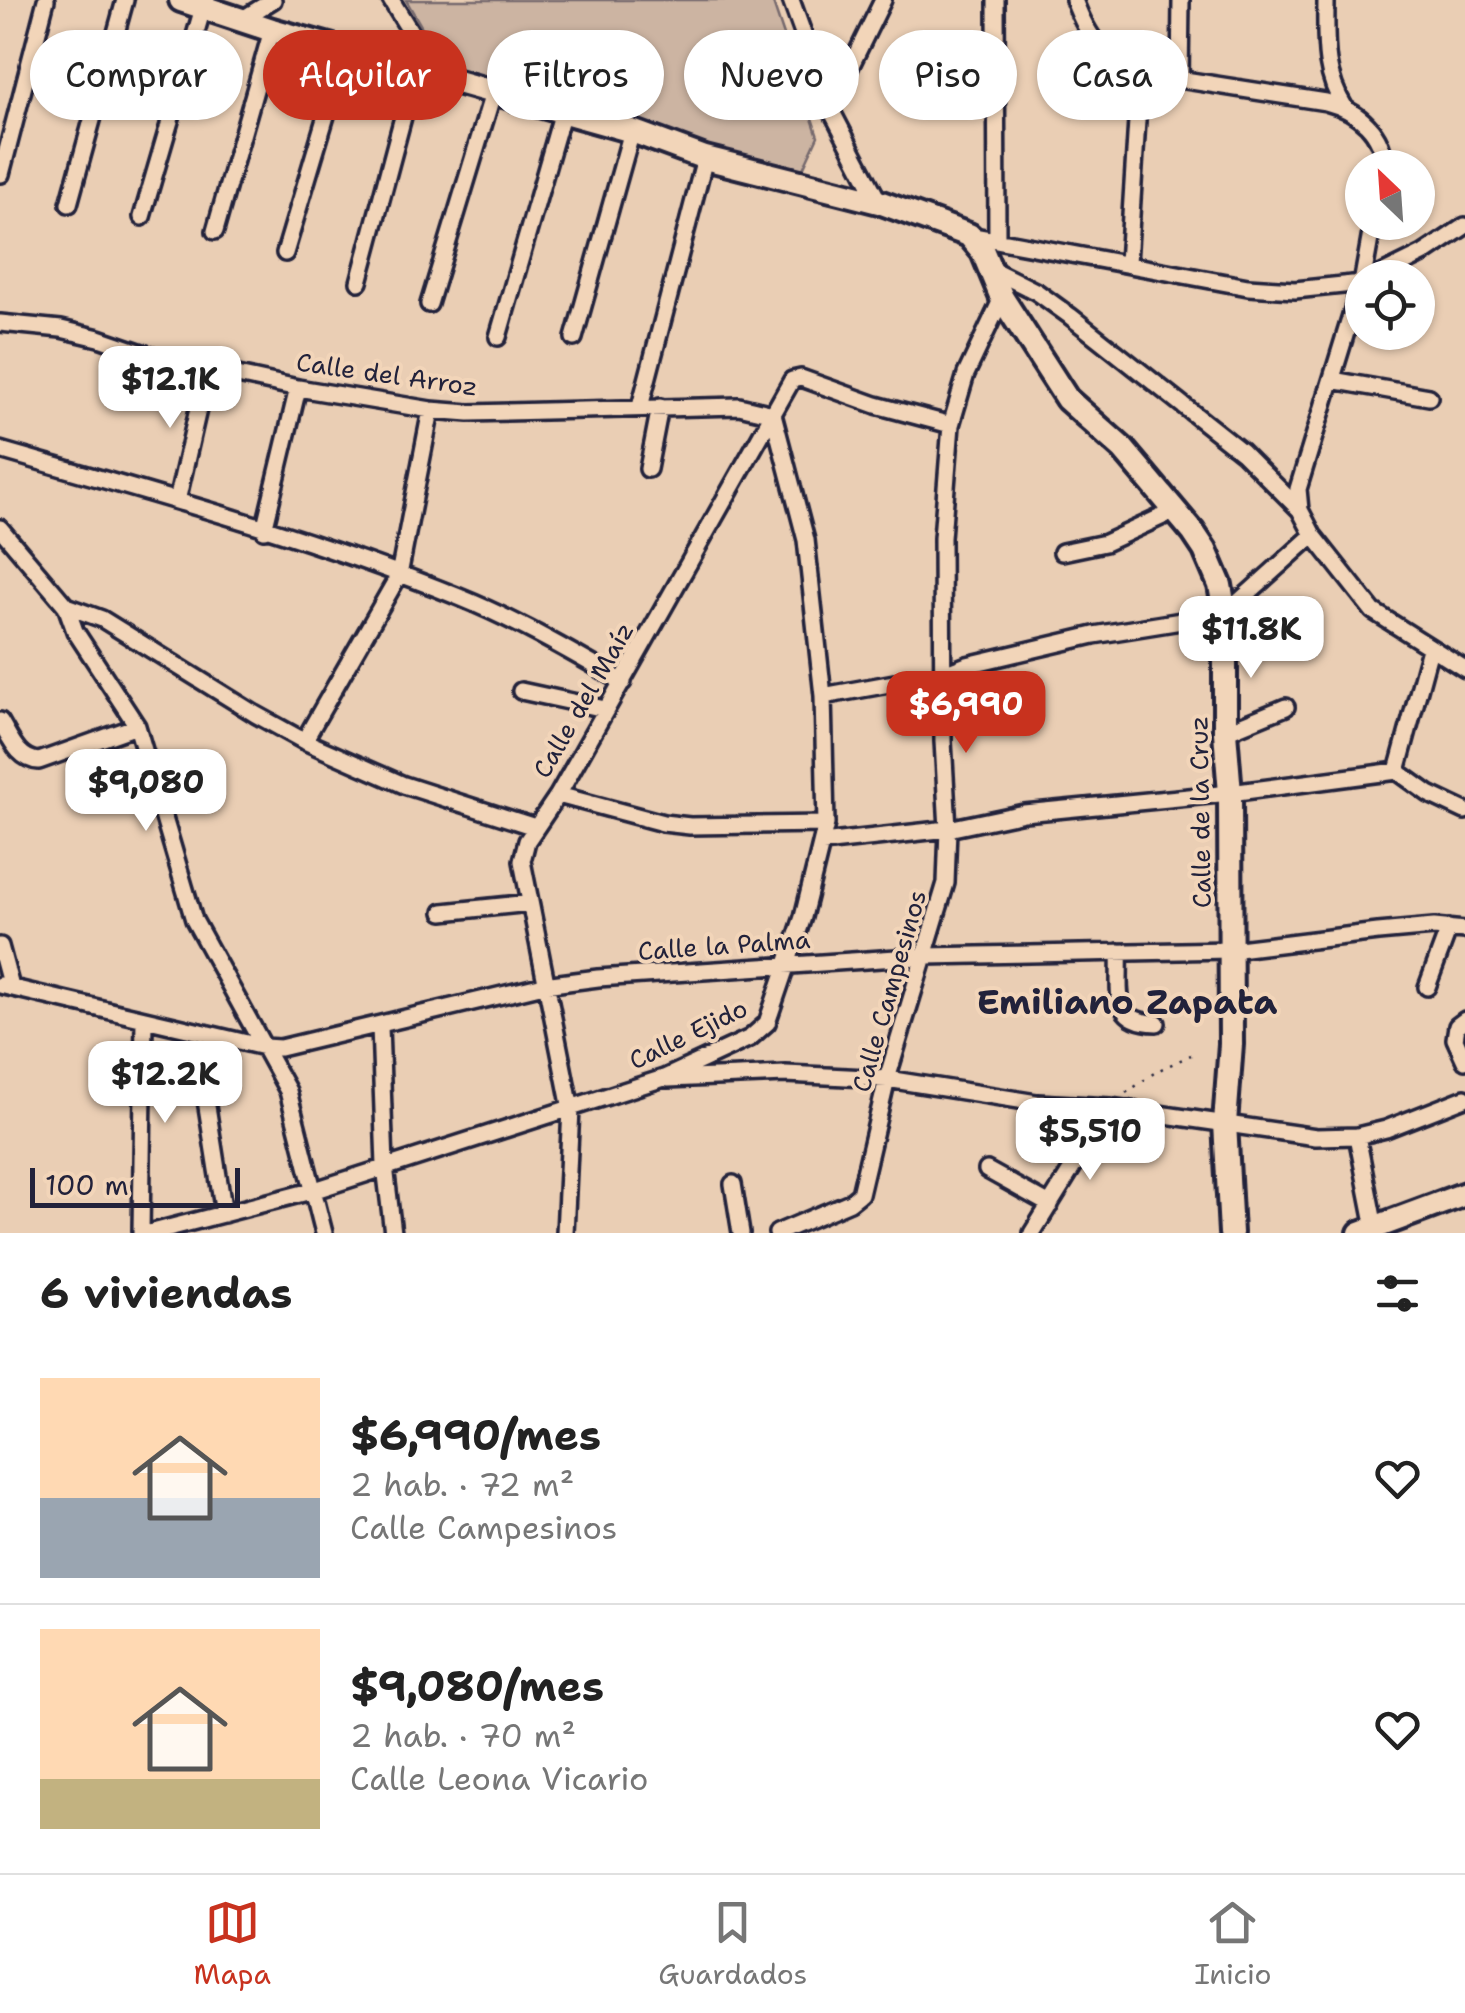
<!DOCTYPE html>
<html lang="es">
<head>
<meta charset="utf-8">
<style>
	:root { --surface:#fff; --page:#f2f2f2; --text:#222; --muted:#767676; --line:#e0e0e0; --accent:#c8321e }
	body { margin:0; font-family:"Shantell Sans",sans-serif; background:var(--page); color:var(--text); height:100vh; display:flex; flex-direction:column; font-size:38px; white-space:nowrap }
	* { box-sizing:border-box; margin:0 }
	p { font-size:32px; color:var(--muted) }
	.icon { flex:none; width:55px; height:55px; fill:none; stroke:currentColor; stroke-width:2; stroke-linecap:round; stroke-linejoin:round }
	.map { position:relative; height:1233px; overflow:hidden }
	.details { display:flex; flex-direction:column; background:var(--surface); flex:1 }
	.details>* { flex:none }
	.hud { position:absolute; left:30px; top:30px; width:1405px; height:90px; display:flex; gap:20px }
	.needle { width:65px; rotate:335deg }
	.buttons { position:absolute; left:1345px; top:150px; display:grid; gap:20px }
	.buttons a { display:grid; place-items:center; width:90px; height:90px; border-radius:50%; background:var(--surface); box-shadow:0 2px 8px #0004; font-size:50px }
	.scale { position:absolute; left:30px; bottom:25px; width:210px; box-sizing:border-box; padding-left:10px; border:5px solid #22223b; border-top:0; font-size:28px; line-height:35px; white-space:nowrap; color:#22223b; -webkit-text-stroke:8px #f2d5b9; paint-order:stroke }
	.price { position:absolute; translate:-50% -85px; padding:0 22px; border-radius:20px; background:#fff; color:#222; font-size:32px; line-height:65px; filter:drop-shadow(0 2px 5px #0008) }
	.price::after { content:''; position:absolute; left:50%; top:60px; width:30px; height:22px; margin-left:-15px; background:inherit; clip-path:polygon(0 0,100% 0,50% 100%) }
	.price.on { background:var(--accent); color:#fff }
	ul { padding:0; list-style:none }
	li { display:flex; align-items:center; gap:30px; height:250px; padding:0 40px }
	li+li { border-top:2px solid var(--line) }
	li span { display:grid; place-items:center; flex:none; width:280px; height:200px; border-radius:0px; color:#555 }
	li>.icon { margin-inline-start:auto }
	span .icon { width:120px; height:120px; fill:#fffc; stroke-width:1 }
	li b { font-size:42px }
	h2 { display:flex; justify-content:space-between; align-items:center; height:120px; padding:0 40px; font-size:42px }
	.pill { padding:0 35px; border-radius:45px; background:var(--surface); box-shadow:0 2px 8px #0004; font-size:35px; line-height:90px }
	.pill.on { background:var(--accent); color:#fff }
	.menu { display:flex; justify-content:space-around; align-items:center; height:140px; border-top:2px solid var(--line); background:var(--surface); font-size:28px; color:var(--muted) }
	.menu a { display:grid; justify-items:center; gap:5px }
	.menu .on { color:var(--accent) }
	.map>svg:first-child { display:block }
	.green { fill:#ccb4a2; stroke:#776b6e; stroke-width:2.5 }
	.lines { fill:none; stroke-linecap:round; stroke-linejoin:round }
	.minor-casing { stroke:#22223b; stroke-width:22 }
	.secondary-casing { stroke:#22223b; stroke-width:30 }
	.path { stroke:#22223b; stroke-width:2.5; stroke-dasharray:2.5 8; stroke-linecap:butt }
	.minor { stroke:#f2d5b9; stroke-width:15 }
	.secondary { stroke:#f2d5b9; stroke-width:22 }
	.labels { text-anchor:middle; stroke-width:8; stroke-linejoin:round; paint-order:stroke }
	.street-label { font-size:25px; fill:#22223b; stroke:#f2d5b9 }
	.district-label { font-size:35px; font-weight:bold; fill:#22223b; stroke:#f2d5b9 }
</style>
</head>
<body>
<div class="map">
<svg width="1465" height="1233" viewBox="0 0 1465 1233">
	<rect width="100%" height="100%" fill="#eaceb4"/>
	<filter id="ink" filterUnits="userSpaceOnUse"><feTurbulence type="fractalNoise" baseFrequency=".01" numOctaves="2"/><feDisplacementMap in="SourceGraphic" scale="20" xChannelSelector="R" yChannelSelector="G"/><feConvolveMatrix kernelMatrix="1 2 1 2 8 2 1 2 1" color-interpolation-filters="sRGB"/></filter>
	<g filter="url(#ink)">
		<!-- green -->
		<path class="green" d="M406,0H772L818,136L801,173L447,71Z"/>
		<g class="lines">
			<defs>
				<path id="minor" d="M391,0L437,75
					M791,0L830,108L879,202
					M996,0L997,240
					M1074,0C1089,40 1101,55 1140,73L1326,102C1357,110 1386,133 1383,168
					M1326,0C1326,41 1323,73 1345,108
					M241,20L273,0
					M1180,80L1181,0
					M830,108L883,0
					M1,174L46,0
					M69,204L125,0
					M142,217L203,8
					M215,231L272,30
					M969,235L1248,287L1295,290L1362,283
					M285,253L345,52
					M1128,263L1140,73
					M991,269L1037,292L1070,316L1242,452L1300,510L1313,535L1373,611L1465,669
					M1363,278L1373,222
					M1374,278L1423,254L1465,226
					M359,282L415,72
					M429,304L494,90
					M0,323L61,329L99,338L154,357L298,388L431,410L469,413L739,406L773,414L806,540L823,696L826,824L803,917L767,1023L750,1038L664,1078L315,1190L149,1233
					M498,337L563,111
					M574,338L632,131
					M1332,380L1429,397
					M640,407L705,158
					M0,450C154,494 311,537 459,597C516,620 570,651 623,682
					M648,469L660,407
					M177,501L207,370
					M1300,510L1298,489L1362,280
					M0,528L66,606L102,619L255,714L304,741L404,785L535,827
					M264,530L298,388
					M1062,552L1105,543L1174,511
					M66,606L75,631L137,726L194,920L288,1091L324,1233
					M521,691L605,709
					M823,696L944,674L967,665L1094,635L1225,614L1313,535
					M0,721C10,737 18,760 39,761L137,726
					M1225,732L1286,707
					M304,741L399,575L431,410
					M1397,771L1430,649
					M558,795L663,823L690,826L826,824
					M822,843L948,829L1024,813L1230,793L1397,771L1429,794L1465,811
					M443,912L530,903
					M0,946L11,987
					M1119,952C1121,990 1109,1022 1157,1023
					M0,985L264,1047L280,1048L544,985L598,978L926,956L1230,950L1378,932L1434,927L1465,930
					M1427,987L1449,928
					M1465,1020L1457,1026L1455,1039L1465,1061
					M380,1026L385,1166L393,1233
					M668,1079L786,1074L887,1079L1037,1103L1110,1107L1316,1137L1357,1136L1386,1129L1465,1098
					M206,1100L224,1214
					M1357,1136L1375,1228
					M987,1170L1050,1205
					M733,1184L741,1233
					M141,1233L144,1019
					M565,1233L571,1109L522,861L527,841L558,795L792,380L801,378L876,405L951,425
					M777,1233L850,1202L860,1194L887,1079L946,883L948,829L943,741L942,538L951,425L966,374L1002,298
					M1032,1233L1110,1107"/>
				<path id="secondary" d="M181,0L272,30L632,131L705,158L879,202L969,235L983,252L1002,298L1067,399L1123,449L1193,532L1205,550L1220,585L1225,614V732L1230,793L1231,1044L1225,1123L1231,1233
					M1360,1233L1465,1194"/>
			</defs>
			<!-- minor casing -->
			<use href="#minor" class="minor-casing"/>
			<!-- secondary casing -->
			<use href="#secondary" class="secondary-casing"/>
			<!-- path -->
			<path class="path" d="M1126,1093L1157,1071L1191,1055"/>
			<!-- minor -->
			<use href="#minor" class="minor"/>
			<!-- secondary -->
			<use href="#secondary" class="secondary"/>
		</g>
	</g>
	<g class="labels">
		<!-- street labels -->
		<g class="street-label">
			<text transform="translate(387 374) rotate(8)" y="9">Calle del Arroz</text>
			<text transform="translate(583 700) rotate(-60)" y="9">Calle del Maíz</text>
			<text transform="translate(1200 812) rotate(-91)" y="9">Calle de la Cruz</text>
			<text transform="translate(724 945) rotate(-4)" y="9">Calle la Palma</text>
			<text transform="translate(889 991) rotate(-74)" y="9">Calle Campesinos</text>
			<text transform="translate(688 1034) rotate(-26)" y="9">Calle Ejido</text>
		</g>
		<!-- district labels -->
		<g class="district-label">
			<text x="1127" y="1014">Emiliano Zapata</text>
		</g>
	</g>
</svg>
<div class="buttons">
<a><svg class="needle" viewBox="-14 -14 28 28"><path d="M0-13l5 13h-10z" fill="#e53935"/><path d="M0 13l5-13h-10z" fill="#767676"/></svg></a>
<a><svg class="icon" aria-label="locate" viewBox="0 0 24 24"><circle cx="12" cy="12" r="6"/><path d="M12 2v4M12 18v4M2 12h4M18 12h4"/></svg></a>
</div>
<div class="scale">100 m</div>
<b class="price" style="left:170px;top:431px">$12.1K</b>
<b class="price" style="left:1251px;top:681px">$11.8K</b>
<b class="price on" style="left:966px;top:756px">$6,990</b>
<b class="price" style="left:146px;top:834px">$9,080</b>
<b class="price" style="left:165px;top:1126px">$12.2K</b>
<b class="price" style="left:1090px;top:1183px">$5,510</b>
<div class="hud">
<a class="pill">Comprar</a>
<a class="pill on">Alquilar</a>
<a class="pill">Filtros</a>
<a class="pill">Nuevo</a>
<a class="pill">Piso</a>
<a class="pill">Casa</a>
</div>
</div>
<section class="details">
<h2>6 viviendas<svg class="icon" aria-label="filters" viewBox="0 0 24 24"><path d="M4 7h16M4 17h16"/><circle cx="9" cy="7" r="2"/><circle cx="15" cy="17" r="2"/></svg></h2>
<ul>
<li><span style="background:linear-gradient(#ffd9b3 60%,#9aa5b1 0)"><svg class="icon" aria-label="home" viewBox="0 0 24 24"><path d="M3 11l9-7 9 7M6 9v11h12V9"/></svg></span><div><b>$6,990/mes</b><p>2 hab. · 72 m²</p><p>Calle Campesinos</p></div><svg class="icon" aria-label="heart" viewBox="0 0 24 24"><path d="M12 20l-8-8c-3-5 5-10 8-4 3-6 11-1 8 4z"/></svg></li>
<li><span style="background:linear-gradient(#ffd9b3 75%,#c2b280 0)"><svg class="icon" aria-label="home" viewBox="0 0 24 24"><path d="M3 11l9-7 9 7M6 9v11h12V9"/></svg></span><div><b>$9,080/mes</b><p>2 hab. · 70 m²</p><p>Calle Leona Vicario</p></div><svg class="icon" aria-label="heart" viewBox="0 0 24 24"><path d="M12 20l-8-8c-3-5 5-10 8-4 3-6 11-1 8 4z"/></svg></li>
</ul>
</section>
<nav class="menu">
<a class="on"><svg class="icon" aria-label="map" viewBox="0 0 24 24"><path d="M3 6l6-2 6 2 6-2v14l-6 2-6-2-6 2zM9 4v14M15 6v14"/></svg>Mapa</a>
<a><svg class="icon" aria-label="saved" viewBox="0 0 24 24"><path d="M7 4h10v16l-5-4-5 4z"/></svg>Guardados</a>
<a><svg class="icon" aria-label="home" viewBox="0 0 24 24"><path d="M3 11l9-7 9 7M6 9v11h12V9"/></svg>Inicio</a>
</nav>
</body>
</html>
